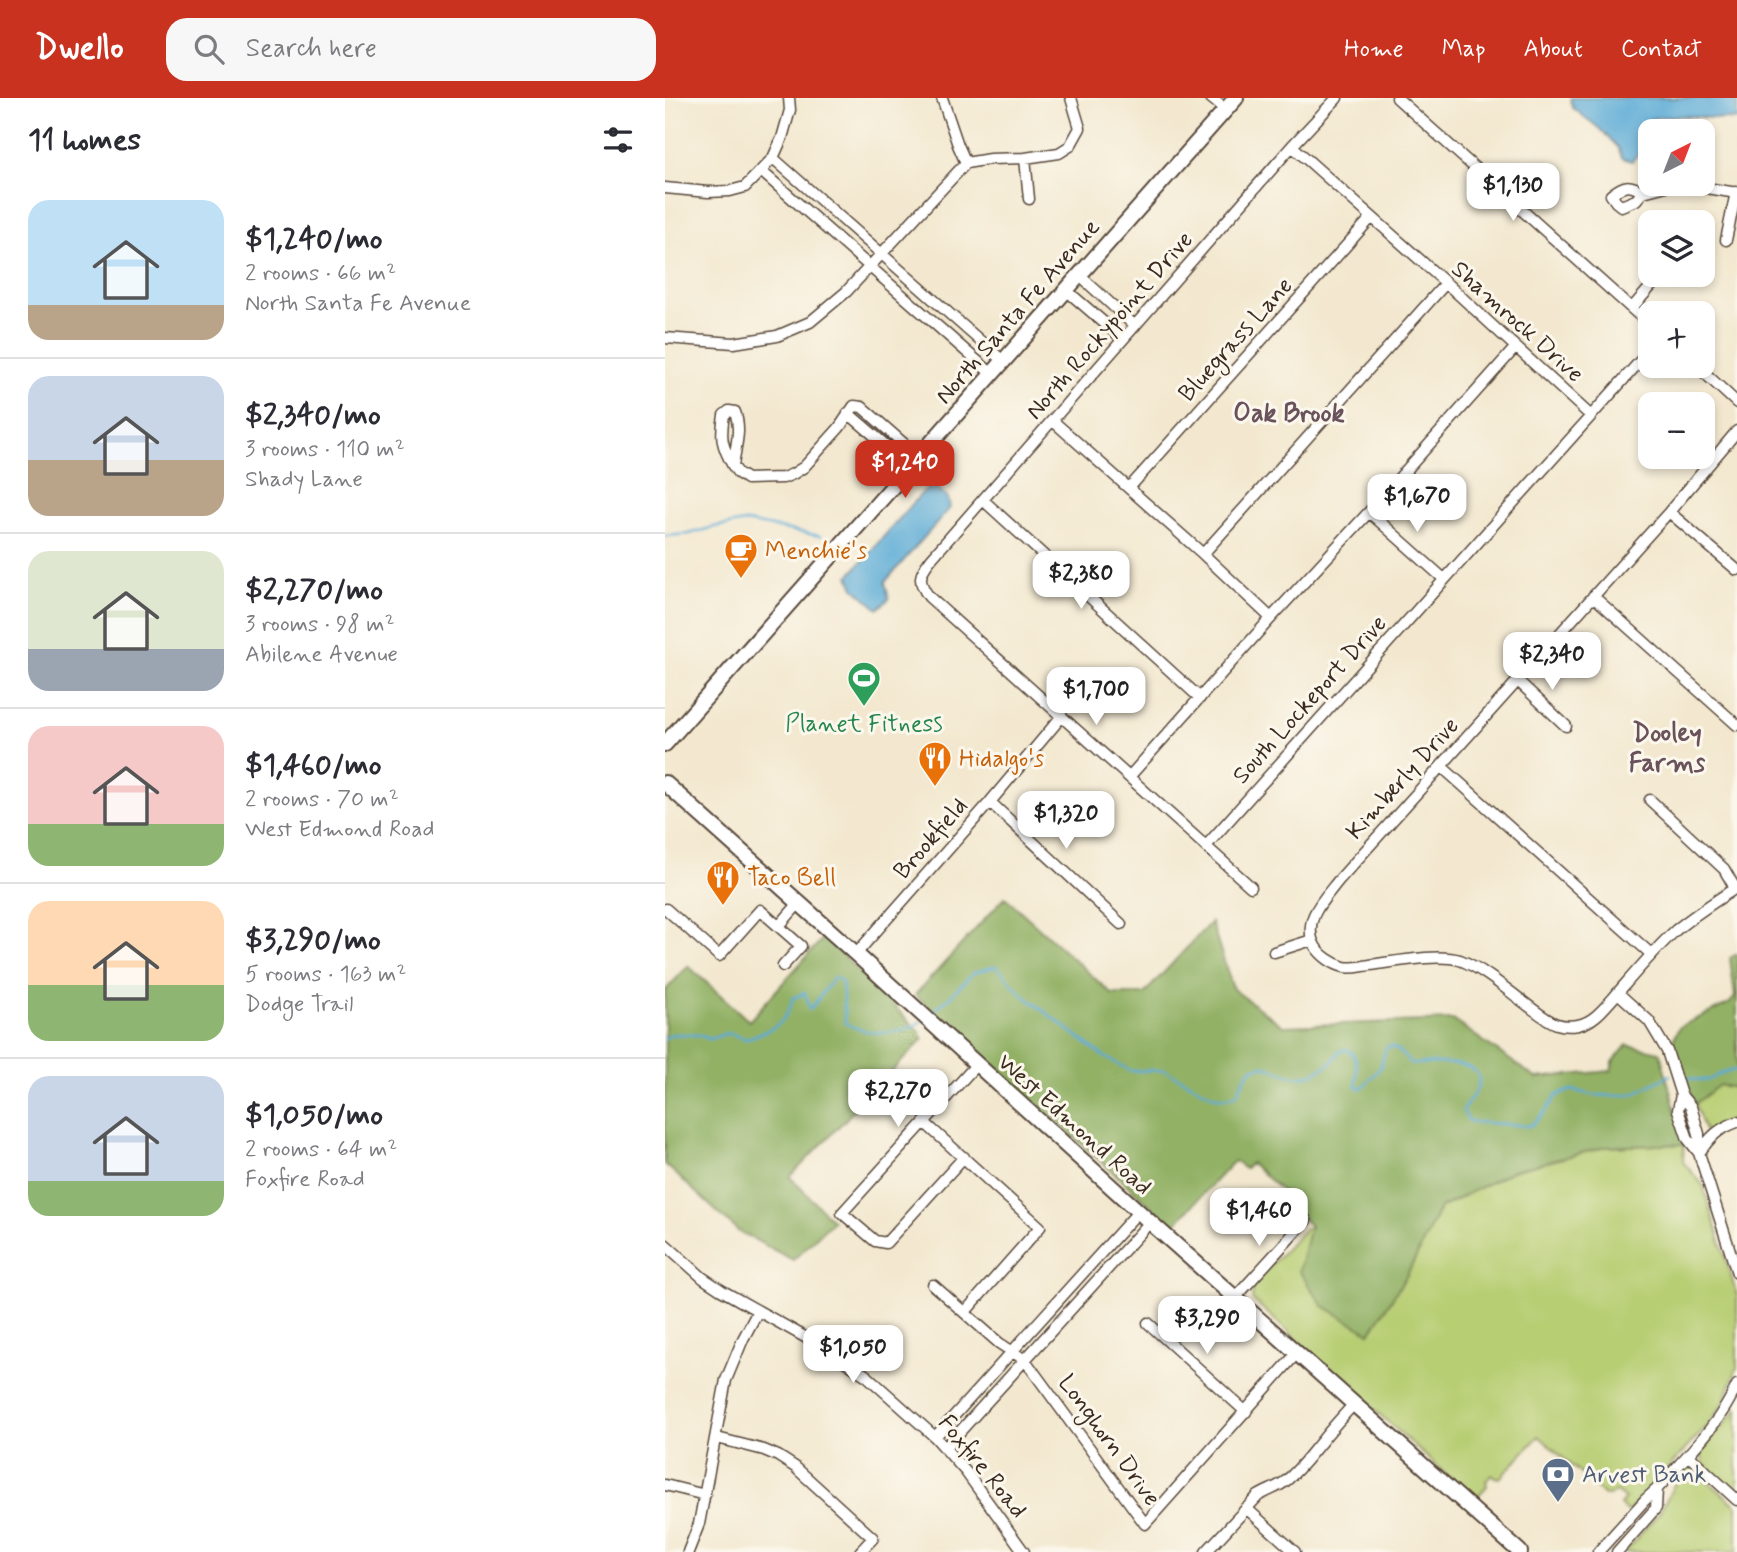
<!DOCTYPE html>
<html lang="en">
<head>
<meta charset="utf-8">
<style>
	:root { --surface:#fff; --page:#f7f7f7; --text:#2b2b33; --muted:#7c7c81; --line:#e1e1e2; --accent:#c8321e }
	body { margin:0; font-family:Mynerve,sans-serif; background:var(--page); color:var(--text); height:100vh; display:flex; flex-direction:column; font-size:26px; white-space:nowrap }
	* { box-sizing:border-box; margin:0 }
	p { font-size:23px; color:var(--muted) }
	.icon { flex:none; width:38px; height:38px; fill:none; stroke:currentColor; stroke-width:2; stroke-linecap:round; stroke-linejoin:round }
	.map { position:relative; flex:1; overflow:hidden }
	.panel { display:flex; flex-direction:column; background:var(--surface); width:665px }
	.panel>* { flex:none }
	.needle { width:46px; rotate:42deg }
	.fabs { position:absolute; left:973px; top:21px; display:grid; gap:14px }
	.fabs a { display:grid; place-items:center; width:77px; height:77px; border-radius:14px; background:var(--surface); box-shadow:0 4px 10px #0003; font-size:35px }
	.price { position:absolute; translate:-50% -60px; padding:0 16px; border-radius:14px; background:#fff; color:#222; font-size:23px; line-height:46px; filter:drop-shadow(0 2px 4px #0008) }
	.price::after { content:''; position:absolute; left:50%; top:42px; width:21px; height:16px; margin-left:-10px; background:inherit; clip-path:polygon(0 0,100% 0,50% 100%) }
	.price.on { background:var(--accent); color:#fff }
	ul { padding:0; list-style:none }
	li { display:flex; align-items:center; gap:21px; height:175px; padding:0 28px }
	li+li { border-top:2px solid var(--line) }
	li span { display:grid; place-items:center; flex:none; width:196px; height:140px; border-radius:21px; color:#555 }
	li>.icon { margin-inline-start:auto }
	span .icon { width:84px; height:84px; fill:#fffc; stroke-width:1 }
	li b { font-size:30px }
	h2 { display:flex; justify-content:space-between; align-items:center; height:84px; padding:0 28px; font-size:30px }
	header { display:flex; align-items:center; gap:42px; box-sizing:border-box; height:98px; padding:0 35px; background:var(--accent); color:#fff }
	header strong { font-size:33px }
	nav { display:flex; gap:38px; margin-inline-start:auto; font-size:24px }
	.search { width:490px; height:63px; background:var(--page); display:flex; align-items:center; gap:18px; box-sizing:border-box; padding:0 24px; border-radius:21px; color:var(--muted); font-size:26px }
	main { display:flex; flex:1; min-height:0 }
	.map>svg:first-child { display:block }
	.green { fill:#b8ce73; stroke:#7a7c48; stroke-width:2 }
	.forest { fill:#92b165; stroke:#666e42; stroke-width:2 }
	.water { fill:#5cabd6; stroke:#4c6a7a; stroke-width:2 }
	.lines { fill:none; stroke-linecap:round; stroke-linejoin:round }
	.stream { stroke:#5cabd6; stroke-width:2.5 }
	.minor-casing { stroke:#574639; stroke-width:13 }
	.secondary-casing { stroke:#574639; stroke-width:18 }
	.minor { stroke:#fff; stroke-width:10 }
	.secondary { stroke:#fff; stroke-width:14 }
	.labels { text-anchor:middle; stroke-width:6; stroke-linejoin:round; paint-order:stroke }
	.street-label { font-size:24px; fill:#3b2a1e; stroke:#fbf7ec }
	.food-label { font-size:24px; fill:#c56008; stroke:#fbf7ec; text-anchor:start }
	.leisure-label { font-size:24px; fill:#27864d; stroke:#fbf7ec }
	.service-label { font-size:24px; fill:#4e5e75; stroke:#fbf7ec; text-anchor:start }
	.neighbourhood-label { font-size:26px; font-weight:bold; fill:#69525c; stroke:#fbf7ec }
</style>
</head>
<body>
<header>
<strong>Dwello</strong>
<div class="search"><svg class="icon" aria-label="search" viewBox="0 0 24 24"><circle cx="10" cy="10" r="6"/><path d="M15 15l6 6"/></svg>Search here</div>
<nav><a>Home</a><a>Map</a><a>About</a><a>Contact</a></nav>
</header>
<main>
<section class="panel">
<h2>11 homes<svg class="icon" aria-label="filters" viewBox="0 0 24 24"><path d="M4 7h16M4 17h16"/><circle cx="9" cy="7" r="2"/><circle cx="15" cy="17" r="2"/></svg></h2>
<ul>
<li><span style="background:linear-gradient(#bfe0f5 75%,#b9a48a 0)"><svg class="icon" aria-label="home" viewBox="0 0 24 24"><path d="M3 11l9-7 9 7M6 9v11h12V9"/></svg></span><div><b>$1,240/mo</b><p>2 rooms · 66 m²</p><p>North Santa Fe Avenue</p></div></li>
<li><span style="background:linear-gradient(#c9d6e8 60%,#b9a48a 0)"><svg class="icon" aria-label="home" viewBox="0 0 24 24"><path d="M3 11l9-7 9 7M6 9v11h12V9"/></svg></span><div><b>$2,340/mo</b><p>3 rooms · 110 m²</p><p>Shady Lane</p></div></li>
<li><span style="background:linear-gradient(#dfe7d0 70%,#9aa5b1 0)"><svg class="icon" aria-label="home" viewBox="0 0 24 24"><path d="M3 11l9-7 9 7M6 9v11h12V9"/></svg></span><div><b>$2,270/mo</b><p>3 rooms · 98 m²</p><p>Abilene Avenue</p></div></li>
<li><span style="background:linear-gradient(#f6c9c9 70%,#8fb573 0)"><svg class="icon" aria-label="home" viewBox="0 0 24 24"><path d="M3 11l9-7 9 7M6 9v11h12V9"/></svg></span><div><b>$1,460/mo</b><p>2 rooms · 70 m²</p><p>West Edmond Road</p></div></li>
<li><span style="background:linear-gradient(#ffd9b3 60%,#8fb573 0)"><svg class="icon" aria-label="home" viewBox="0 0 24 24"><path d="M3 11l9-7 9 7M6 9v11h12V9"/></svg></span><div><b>$3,290/mo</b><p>5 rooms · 163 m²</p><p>Dodge Trail</p></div></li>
<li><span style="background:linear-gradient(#c9d6e8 75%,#8fb573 0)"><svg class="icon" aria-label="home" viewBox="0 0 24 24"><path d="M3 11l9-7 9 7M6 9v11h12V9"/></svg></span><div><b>$1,050/mo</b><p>2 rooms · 64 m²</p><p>Foxfire Road</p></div></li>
</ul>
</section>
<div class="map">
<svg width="1072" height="1454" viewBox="0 0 1072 1454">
	<rect width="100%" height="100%" fill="#fbf7ec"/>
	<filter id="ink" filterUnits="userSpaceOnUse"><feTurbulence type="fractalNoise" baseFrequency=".0143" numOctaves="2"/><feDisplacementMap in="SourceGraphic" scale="14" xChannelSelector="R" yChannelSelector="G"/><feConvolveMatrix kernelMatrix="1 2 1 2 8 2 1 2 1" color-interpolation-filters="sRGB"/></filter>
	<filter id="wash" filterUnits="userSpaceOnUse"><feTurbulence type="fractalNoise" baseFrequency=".00686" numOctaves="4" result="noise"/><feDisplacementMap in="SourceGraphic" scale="28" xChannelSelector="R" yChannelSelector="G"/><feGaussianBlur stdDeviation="1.57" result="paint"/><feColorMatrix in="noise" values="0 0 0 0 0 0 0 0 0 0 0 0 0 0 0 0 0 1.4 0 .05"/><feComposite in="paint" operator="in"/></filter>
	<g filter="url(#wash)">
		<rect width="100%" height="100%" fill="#f3e8cf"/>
		<!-- green -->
		<path class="green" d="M1054,987L1072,990V1020L1053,1027L1043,1034L1040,1033L1030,1006Z
			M1019,1046L1018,1064L1038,1087L1072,1198V1270L1058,1306L1040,1330L963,1414L955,1407L960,1401L951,1394L942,1398L939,1397L874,1338L835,1380L831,1379L827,1376L821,1383L822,1388L811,1400L806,1399L587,1201L589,1185L638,1133L645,1128L705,1235L742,1177L775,1110L847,1073L940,1049Z
			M1072,1311V1395L1038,1365L1036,1356L1038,1351Z
			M1026,1370L1030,1372L1072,1408V1454H960L995,1414L1017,1372Z"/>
		<!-- forest -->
		<path class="forest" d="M340,799L447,896H479L546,824L568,891L618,928L788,922L871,980L946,973L948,964L962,947L995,954L1019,1046L940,1049L847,1073L775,1110L742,1177L705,1235L658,1208L634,1173L645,1128L634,1117L630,1121L624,1116L631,1106L586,1065L580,1071L569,1063L508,1128L250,897Z
			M159,839L254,933L258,941L125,1079L168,1123L128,1162L73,1133L0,1066V893L23,868L84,923Z
			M1072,856V990L1054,987L1030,1006L1005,949L1014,929L1065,905L1070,899L1065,860Z"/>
		<!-- water -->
		<path class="water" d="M905,0H1072V22L1021,18L995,19L986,21L975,30L974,55L967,63L957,60L953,49L935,31L908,10Z
			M269,387L283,400L285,410L220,484L224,501L213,511L189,490L184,478L257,395Z"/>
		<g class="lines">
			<!-- stream -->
			<path class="stream" d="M0,438L24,436L49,429L81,424L155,438
				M265,916L283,901L308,875L331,868L358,897L438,958L466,973L499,972L547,997L558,1000L571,997L581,978L587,970L600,968L627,978L633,979L646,977L667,964L674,954L681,951C696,958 691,974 691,988L697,990L715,970L721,950L726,948L733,952L746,966C760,966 822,958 813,988C810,997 802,1004 798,1013L803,1022L809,1024L865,1028L880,1014L892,997L907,992L928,997L949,998L968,996L1005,977
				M0,940L8,936L33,937L45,941L63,935L81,941C107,930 120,930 128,900L140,895L145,912L169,879L177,884L180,925C188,929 198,933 207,934C222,936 246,932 257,923
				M1015,979L1034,982H1044L1059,974L1072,972"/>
		</g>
	</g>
	<g filter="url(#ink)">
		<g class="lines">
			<defs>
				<path id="minor" d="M277,0L293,47L301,65
					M546,0L561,12
					M732,0L985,227
					M627,48L781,185L926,318
					M108,60L338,263
					M360,60L364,101
					M96,73L327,276
					M1017,86L1072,95
					M0,90L43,94L65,93L80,89L108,60L117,40L125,12L124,0
					M978,94C964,85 958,87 946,97L951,104L956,108L971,102L978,94L1009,86
					M1061,142L1071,94
					M414,177L470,228
					M401,192L458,241
					M967,210L996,177
					M0,240L69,245L112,238L145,224L181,194L301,65L325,61L360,60L394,55L405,48L415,30L406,0
					M1032,268L1072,305
					M183,315L246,369
					M388,323L538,456L606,520
					M1072,333L1004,414L673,783C659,801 636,823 650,848C656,858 668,866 679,869C687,871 697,868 705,867C729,864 773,855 795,862C821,872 843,893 865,909C873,915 883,923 892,926C898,928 907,928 913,927C929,924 940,909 950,898C970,875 989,852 1011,832C1030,816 1051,803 1072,789
					M68,368C57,348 55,340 59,317L64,313L70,314C77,332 70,350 68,368L73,375L82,381L118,380L128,376L139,369L174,330L189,308L197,309L254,359
					M464,390L706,120
					M318,402L535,600
					M704,414L779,481
					M1004,414L1072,472
					M538,456L781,185
					M928,498L1072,627
					M853,583L901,628
					M776,668L986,856
					M464,679L606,520L704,414L850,250
					M985,702L1059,771L1070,790
					M325,704L456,826
					M541,748L985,252
					M586,789L264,499C252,483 254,476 266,461L627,48L672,0
					M1,811L54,858L95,812L136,848L118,868
					M114,828L134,805
					M609,854L647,842
					M191,856L325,704L397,618
					M953,895L984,923L1002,953L1016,997L1026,1009L1034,1036V1055L1072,1175
					M1016,997L1013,1012L1023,1041L1034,1055
					M260,1025L375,1129L300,1214
					M1034,1055C1046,1038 1053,1031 1072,1024
					M299,1059L221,1145L210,1143L177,1115L311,967
					M0,1146L38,1180L56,1192L163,1252L202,1278L270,1339L301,1374L359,1454
					M268,1187L334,1245L360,1262L480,1426L632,1255
					M570,1200L641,1122
					M483,1225L581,1314
					M270,1339L473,1114
					M52,1340L99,1352L113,1358L130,1369L208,1440L195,1454
					M280,1350L485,1124
					M1023,1357L1072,1402
					M0,1387L40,1397
					M992,1391C1021,1358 1054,1328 1072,1287
					M581,1410L630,1454
					M23,1454L34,1426L61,1282L78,1241L93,1213
					M541,1454L593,1398C603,1392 614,1389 622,1382C635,1371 645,1357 656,1344C666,1331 678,1318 689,1306
					M933,1454L980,1402L992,1391L991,1410L952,1454"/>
				<path id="secondary" d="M0,646L571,0
					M0,685L191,856L485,1124L855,1454"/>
			</defs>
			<!-- minor casing -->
			<use href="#minor" class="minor-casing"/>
			<!-- secondary casing -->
			<use href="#secondary" class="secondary-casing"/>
			<!-- minor -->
			<use href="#minor" class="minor"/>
			<!-- secondary -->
			<use href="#secondary" class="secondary"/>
		</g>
	</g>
	<!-- icons -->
	<defs>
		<symbol id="cafe-pin" viewBox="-11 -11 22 30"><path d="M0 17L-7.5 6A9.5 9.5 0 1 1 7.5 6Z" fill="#e8710a" stroke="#fbf7ec"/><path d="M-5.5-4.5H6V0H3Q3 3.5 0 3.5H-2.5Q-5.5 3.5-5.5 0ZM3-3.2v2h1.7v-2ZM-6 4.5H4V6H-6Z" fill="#fff"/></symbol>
		<symbol id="stadium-pin" viewBox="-11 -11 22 30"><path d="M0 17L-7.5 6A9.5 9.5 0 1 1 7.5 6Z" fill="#2e9e5b" stroke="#fbf7ec"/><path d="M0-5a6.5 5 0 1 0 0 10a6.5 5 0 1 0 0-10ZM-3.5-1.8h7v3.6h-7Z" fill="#fff"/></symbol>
		<symbol id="restaurant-pin" viewBox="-11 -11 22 30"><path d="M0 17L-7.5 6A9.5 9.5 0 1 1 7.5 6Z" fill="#e8710a" stroke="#fbf7ec"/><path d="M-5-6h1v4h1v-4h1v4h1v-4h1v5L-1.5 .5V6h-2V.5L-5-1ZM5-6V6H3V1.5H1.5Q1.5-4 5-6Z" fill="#fff"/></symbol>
		<symbol id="bank-pin" viewBox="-11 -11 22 30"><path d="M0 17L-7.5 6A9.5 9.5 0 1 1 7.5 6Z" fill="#5c6f8a" stroke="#fbf7ec"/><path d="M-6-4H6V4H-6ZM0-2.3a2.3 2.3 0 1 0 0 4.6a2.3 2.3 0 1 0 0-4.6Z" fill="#fff"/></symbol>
	</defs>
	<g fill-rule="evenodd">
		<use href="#cafe-pin" x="57" y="433" width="38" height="52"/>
		<use href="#stadium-pin" x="180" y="561" width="38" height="52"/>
		<use href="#restaurant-pin" x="251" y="641" width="38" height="52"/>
		<use href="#restaurant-pin" x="39" y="760" width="38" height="52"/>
		<use href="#bank-pin" x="874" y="1357" width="38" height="52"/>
	</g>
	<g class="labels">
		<!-- street labels -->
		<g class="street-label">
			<text transform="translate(352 213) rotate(-49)" y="8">North Santa Fe Avenue</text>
			<text transform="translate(853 223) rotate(42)" y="8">Shamrock Drive</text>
			<text transform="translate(444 227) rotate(-49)" y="8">North Rockypoint Drive</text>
			<text transform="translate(570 241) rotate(-48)" y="8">Bluegrass Lane</text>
			<text transform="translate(644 601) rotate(-48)" y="8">South Lockeport Drive</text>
			<text transform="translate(737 680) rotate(-48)" y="8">Kimberly Drive</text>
			<text transform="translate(265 740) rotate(-49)" y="8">Brookfield</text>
			<text transform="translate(410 1026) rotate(42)" y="8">West Edmond Road</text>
			<text transform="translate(445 1342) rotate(54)" y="8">Longhorn Drive</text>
			<text transform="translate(318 1368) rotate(51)" y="8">Foxfire Road</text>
		</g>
		<!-- food labels -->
		<g class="food-label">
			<text x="100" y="460">Menchie's</text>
			<text x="294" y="668">Hidalgo's</text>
			<text x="82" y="787">Taco Bell</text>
		</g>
		<!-- leisure labels -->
		<g class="leisure-label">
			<text x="199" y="633">Planet Fitness</text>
		</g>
		<!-- service labels -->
		<g class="service-label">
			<text x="917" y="1384">Arvest Bank</text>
		</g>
		<!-- neighbourhood labels -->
		<g class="neighbourhood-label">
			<text x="624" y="323">Oak Brook</text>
			<text x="1002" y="643">Dooley<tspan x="1002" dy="30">Farms</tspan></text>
		</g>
	</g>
</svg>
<div class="fabs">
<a><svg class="needle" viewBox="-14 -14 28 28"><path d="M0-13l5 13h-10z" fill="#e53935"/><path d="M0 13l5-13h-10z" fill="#7c7c81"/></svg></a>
<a><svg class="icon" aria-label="layers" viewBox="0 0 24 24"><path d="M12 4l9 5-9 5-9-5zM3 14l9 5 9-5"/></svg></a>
<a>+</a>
<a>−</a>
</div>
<b class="price" style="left:848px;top:125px">$1,130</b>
<b class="price on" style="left:240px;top:402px">$1,240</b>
<b class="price" style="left:752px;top:436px">$1,670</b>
<b class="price" style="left:416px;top:513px">$2,380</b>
<b class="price" style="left:887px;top:594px">$2,340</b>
<b class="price" style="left:431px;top:629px">$1,700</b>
<b class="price" style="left:401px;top:753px">$1,320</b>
<b class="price" style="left:233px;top:1031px">$2,270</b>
<b class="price" style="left:594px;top:1150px">$1,460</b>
<b class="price" style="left:542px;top:1258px">$3,290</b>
<b class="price" style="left:188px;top:1287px">$1,050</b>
</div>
</main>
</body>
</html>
